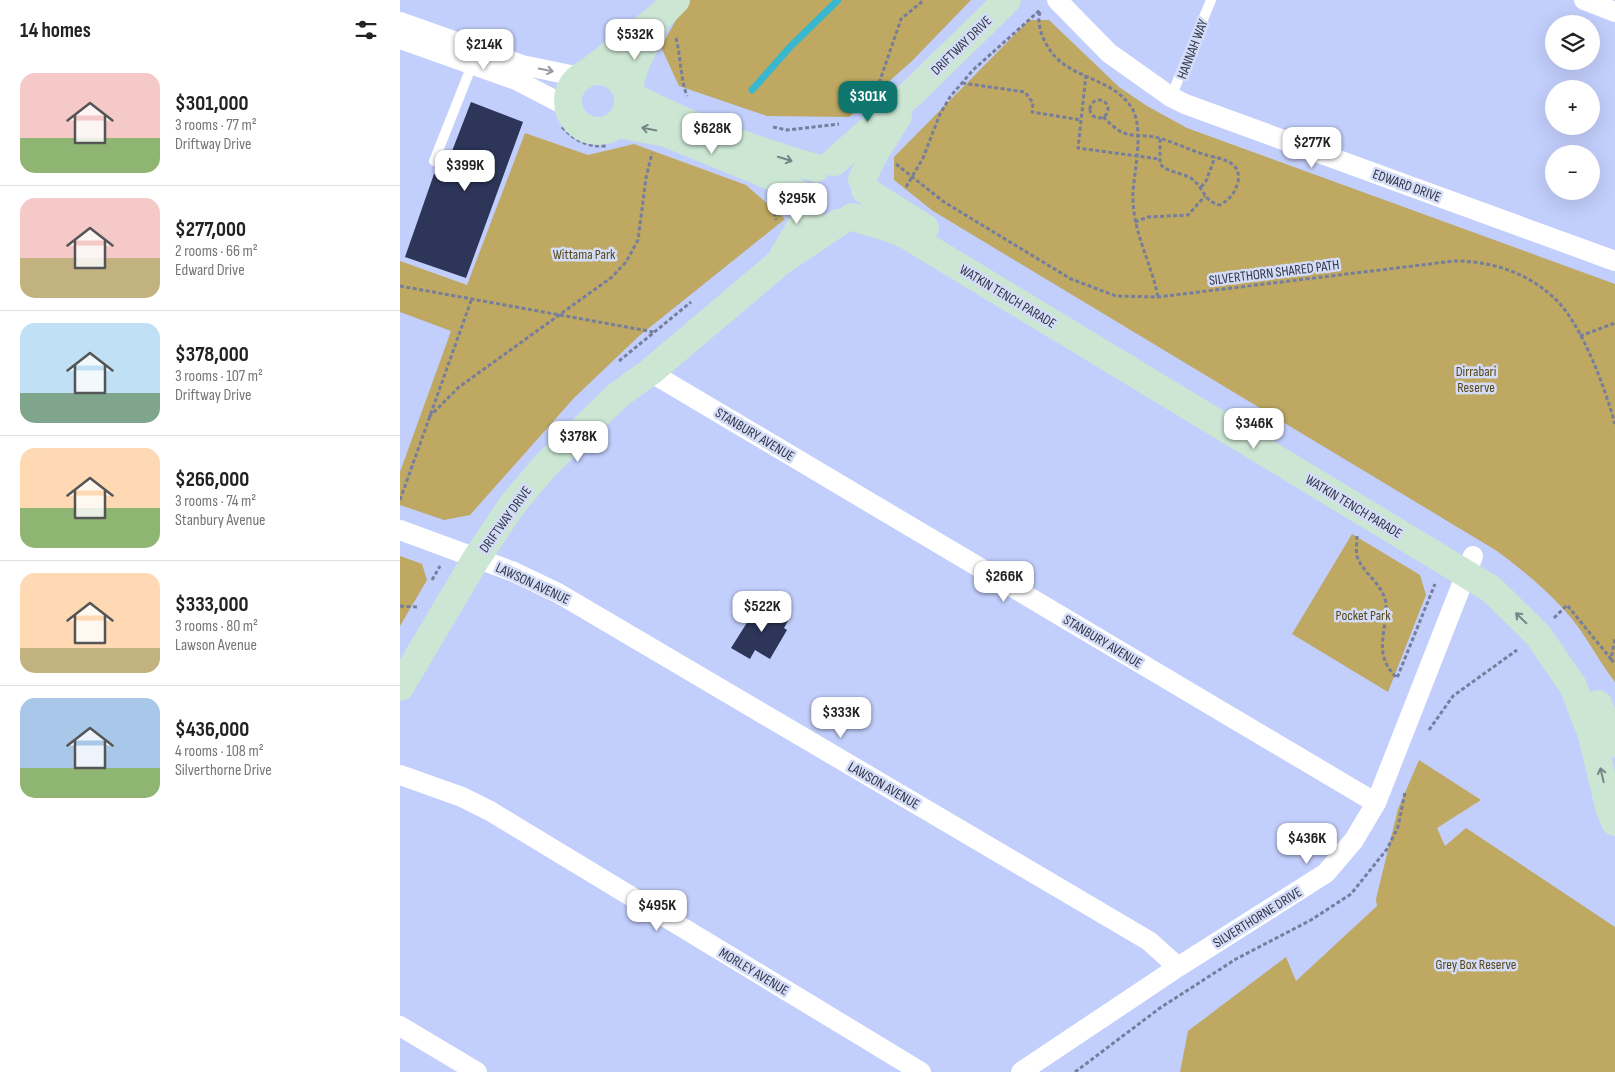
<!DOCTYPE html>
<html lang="en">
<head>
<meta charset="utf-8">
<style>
	:root { --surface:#fff; --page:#f6f6f6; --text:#222; --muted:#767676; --line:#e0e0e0; --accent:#0f766e }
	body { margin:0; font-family:"Sofia Sans Condensed",sans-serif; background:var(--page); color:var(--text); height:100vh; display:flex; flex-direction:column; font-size:19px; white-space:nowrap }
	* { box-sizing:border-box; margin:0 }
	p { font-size:16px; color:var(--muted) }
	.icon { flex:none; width:28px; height:28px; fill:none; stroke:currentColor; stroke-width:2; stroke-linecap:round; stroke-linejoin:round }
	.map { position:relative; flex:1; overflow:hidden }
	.details { display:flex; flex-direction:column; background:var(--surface); width:400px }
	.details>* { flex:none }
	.buttons { position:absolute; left:1145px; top:15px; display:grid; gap:10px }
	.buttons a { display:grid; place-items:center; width:55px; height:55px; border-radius:50%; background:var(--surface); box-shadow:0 5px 20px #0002; font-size:25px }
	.price { position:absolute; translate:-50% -42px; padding:0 11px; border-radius:10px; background:#fff; color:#222; font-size:16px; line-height:32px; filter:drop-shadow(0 1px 2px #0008) }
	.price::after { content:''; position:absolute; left:50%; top:30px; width:15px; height:11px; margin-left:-8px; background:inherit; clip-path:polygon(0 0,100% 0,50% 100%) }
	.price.selected { background:var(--accent); color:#fff }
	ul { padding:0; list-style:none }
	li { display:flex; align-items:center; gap:15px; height:125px; padding:0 20px }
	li+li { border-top:1px solid var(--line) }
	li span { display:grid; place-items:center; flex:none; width:140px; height:100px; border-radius:15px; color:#555 }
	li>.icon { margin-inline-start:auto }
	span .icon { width:60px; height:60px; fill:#fffc; stroke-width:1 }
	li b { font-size:21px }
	h2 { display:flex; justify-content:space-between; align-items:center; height:60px; padding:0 20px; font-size:21px }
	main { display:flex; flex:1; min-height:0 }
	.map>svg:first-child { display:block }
	.green { fill:#bea862 }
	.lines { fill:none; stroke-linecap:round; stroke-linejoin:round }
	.stream { stroke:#38b7ce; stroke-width:7 }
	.building { fill:#2d3659 }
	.path { stroke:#767e9d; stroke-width:3; stroke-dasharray:4 2.5; stroke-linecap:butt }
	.lane { stroke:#fff; stroke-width:10 }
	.street { stroke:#fff; stroke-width:20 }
	.secondary { stroke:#cce6d4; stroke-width:28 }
	.oneway { stroke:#989aa3 }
	.oneway2 { stroke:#778586 }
	.labels { text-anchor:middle; stroke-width:5; stroke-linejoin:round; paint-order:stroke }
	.street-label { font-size:14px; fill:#313647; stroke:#d4dcf7 }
	.park-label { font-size:14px; fill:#564818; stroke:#d4dcf7 }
</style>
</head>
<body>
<main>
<section class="details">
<h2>14 homes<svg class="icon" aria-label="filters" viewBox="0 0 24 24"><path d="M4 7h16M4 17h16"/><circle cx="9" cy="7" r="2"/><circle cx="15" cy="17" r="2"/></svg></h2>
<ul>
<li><span style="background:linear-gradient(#f6c9c9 65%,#8fb573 0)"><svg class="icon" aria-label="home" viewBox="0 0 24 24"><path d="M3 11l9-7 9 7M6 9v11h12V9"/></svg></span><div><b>$301,000</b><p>3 rooms · 77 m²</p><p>Driftway Drive</p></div></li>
<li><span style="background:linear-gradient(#f6c9c9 60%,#c2b280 0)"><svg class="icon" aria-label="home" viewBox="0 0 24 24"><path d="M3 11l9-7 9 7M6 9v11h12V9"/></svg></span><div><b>$277,000</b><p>2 rooms · 66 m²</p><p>Edward Drive</p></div></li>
<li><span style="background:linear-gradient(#bfe0f5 70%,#7fa58c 0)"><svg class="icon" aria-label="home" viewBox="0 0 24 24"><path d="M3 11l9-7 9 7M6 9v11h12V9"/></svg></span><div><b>$378,000</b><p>3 rooms · 107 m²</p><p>Driftway Drive</p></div></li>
<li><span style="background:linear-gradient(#ffd9b3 60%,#8fb573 0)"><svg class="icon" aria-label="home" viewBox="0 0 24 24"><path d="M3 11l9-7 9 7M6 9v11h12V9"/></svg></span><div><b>$266,000</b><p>3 rooms · 74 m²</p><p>Stanbury Avenue</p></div></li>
<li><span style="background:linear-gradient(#ffd9b3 75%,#c2b280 0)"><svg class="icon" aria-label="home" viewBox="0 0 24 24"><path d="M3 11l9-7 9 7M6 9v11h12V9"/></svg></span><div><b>$333,000</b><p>3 rooms · 80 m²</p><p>Lawson Avenue</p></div></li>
<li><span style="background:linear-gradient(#a9c7e8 70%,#8fb573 0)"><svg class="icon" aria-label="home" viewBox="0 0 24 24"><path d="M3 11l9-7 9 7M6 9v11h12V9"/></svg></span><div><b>$436,000</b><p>4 rooms · 108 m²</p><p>Silverthorne Drive</p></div></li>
</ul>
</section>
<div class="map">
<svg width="1215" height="1072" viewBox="0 0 1215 1072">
	<rect width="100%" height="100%" fill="#c2cefb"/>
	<!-- green -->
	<path class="green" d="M287,0H571L512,61L449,117L367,116L279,86L261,47Z
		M629,20H649L719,87L747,106L787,128L1215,284V682C1204,668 1195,652 1185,637C1163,603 1129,575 1097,551L533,211L494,180V157Z
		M125,133L188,155L234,144L346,185L385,219L239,336L174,398L70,515L44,520L0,505V472L51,331L0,312V261L67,285Z
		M952,534L1020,575L1026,595L988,692L892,634Z
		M0,556L22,564L27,580L0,626Z
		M1019,760L1081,800L1037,828L1045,846L1066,828L1215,927V1072H780L788,1031L886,957L896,981L977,906L976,899L998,809Z"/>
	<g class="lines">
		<!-- stream -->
		<path class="stream" d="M352,90L390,47L438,0"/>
	</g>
	<!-- building -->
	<path class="building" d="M71,102L123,122L66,278L5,257L34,174L42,177Z
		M360,602L389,619L384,628L387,630L370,659L355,650L350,659L331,648Z"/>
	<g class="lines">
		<!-- path -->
		<path class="path" d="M640,12C635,28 648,52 661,62C682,79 711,81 729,104C746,124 734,169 733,194C732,232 751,261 758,297
			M276,38C281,57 280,77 287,96
			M686,75L678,148L759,159
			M562,83L625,92L633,103L632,112L681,120
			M477,89L501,19L524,0
			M690 109a9 9 0 1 1 18 0a9 9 0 1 1-18 0Z
			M703,117C709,122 717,131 724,133C734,137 746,135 755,137C772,141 787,149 803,154C818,159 842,159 838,182C835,193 830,199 820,205C804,202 804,188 792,179C782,172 768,173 760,164V139
			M162,127C175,141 187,147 207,146
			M373,127L387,130L439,124
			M496,164L544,202L671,279L716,296L758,297L1054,261C1091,261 1126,272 1153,297C1181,321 1205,388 1215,424
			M506,187L523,158L540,114L550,97L573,70L640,10
			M801,187L806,181L815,157
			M373,206L376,220
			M735,222L748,217L788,215L805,196
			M0,286L254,332
			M1180,336L1215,323
			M219,361L291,302
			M29,417L59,387L212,277L226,262L238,240L246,178L252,153
			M0,500L72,298
			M957,536C957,543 955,553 958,559C965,575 985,586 986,605C987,633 972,654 997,678L1035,584
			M32,580L40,566
			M0,606L17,607
			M1154,618L1167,605L1211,659L1215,638
			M1211,659L1215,664
			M1029,730L1053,696L1117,650
			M675,1072L760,1008L836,959L911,920L951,894L987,849L998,827L1005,792"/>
		<!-- lane -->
		<path class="lane" d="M771,97L811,0
			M34,161L72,65"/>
		<!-- street -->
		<path class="street" d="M657,0L709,53L771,97L785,104L1215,261
			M1184,0L1215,12
			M0,22L122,65L180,77
			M0,39L116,80L168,107
			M250,372L976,803
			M0,530L114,572L158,593L749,941L778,967
			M0,775L62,797L90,811L521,1072
			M0,1026L77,1072
			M621,1072L778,967L926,873L954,840L976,803L1073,556"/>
		<!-- secondary -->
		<path class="secondary" d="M168 101a30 30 0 1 1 60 0a30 30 0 1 1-60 0Z
			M186,74L260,16L276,0
			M227,93L236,63L255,24
			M227,94C287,125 351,150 416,168
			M218,124L266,133L376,178L404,198
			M434,162L515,90L607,0
			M462,179L476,151L498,116
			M465,190L525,228
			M452,217L490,228L508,236L1091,589L1138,635L1173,686L1192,735L1209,807L1215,822
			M383,256L410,210
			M0,687L76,559L112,505L144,467L218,395L250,372L380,262L438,223
			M1198,704L1215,743"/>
	</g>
	<!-- one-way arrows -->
	<defs><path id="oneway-shaft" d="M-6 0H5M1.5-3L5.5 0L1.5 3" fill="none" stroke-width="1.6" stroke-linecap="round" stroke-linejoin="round" transform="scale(1.25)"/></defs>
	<use class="oneway" href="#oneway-shaft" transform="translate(146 70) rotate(12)"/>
	<g class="oneway2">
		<use href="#oneway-shaft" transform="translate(249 129) rotate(-169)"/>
		<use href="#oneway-shaft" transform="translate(385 159) rotate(17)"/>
		<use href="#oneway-shaft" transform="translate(1121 618) rotate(-136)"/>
		<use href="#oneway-shaft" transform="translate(1202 775) rotate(-103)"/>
	</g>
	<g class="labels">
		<!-- street labels -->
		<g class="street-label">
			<text transform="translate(561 45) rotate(-44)" y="5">DRIFTWAY DRIVE</text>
			<text transform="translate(792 49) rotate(-69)" y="5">HANNAH WAY</text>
			<text transform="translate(1007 185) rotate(20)" y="5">EDWARD DRIVE</text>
			<text transform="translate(874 272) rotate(-7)" y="5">SILVERTHORN SHARED PATH</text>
			<text transform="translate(608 296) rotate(31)" y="5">WATKIN TENCH PARADE</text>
			<text transform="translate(355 434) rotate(31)" y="5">STANBURY AVENUE</text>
			<text transform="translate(954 506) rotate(31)" y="5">WATKIN TENCH PARADE</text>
			<text transform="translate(105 519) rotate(-54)" y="5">DRIFTWAY DRIVE</text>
			<text transform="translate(133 583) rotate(25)" y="5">LAWSON AVENUE</text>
			<text transform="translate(703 641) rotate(31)" y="5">STANBURY AVENUE</text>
			<text transform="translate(484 785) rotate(30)" y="5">LAWSON AVENUE</text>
			<text transform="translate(857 917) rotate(-32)" y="5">SILVERTHORNE DRIVE</text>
			<text transform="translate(354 971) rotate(31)" y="5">MORLEY AVENUE</text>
		</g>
		<!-- park labels -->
		<g class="park-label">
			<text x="184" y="259">Wittama Park</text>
			<text x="1076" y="376">Dirrabari<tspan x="1076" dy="16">Reserve</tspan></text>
			<text x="963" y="620">Pocket Park</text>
			<text x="1076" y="969">Grey Box Reserve</text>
		</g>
	</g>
</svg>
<div class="buttons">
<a><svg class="icon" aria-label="layers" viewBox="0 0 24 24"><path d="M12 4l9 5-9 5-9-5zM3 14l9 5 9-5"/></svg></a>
<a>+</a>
<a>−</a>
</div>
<b class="price" style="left:235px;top:61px">$532K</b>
<b class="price" style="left:84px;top:71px">$214K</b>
<b class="price selected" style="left:468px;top:123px">$301K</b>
<b class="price" style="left:312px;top:155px">$628K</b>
<b class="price" style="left:912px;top:169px">$277K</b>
<b class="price" style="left:65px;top:192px">$399K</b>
<b class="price" style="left:397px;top:225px">$295K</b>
<b class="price" style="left:854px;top:450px">$346K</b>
<b class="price" style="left:178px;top:463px">$378K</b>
<b class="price" style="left:604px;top:603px">$266K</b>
<b class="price" style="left:362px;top:633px">$522K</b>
<b class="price" style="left:441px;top:739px">$333K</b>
<b class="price" style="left:907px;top:865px">$436K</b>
<b class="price" style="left:257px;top:932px">$495K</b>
</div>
</main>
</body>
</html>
